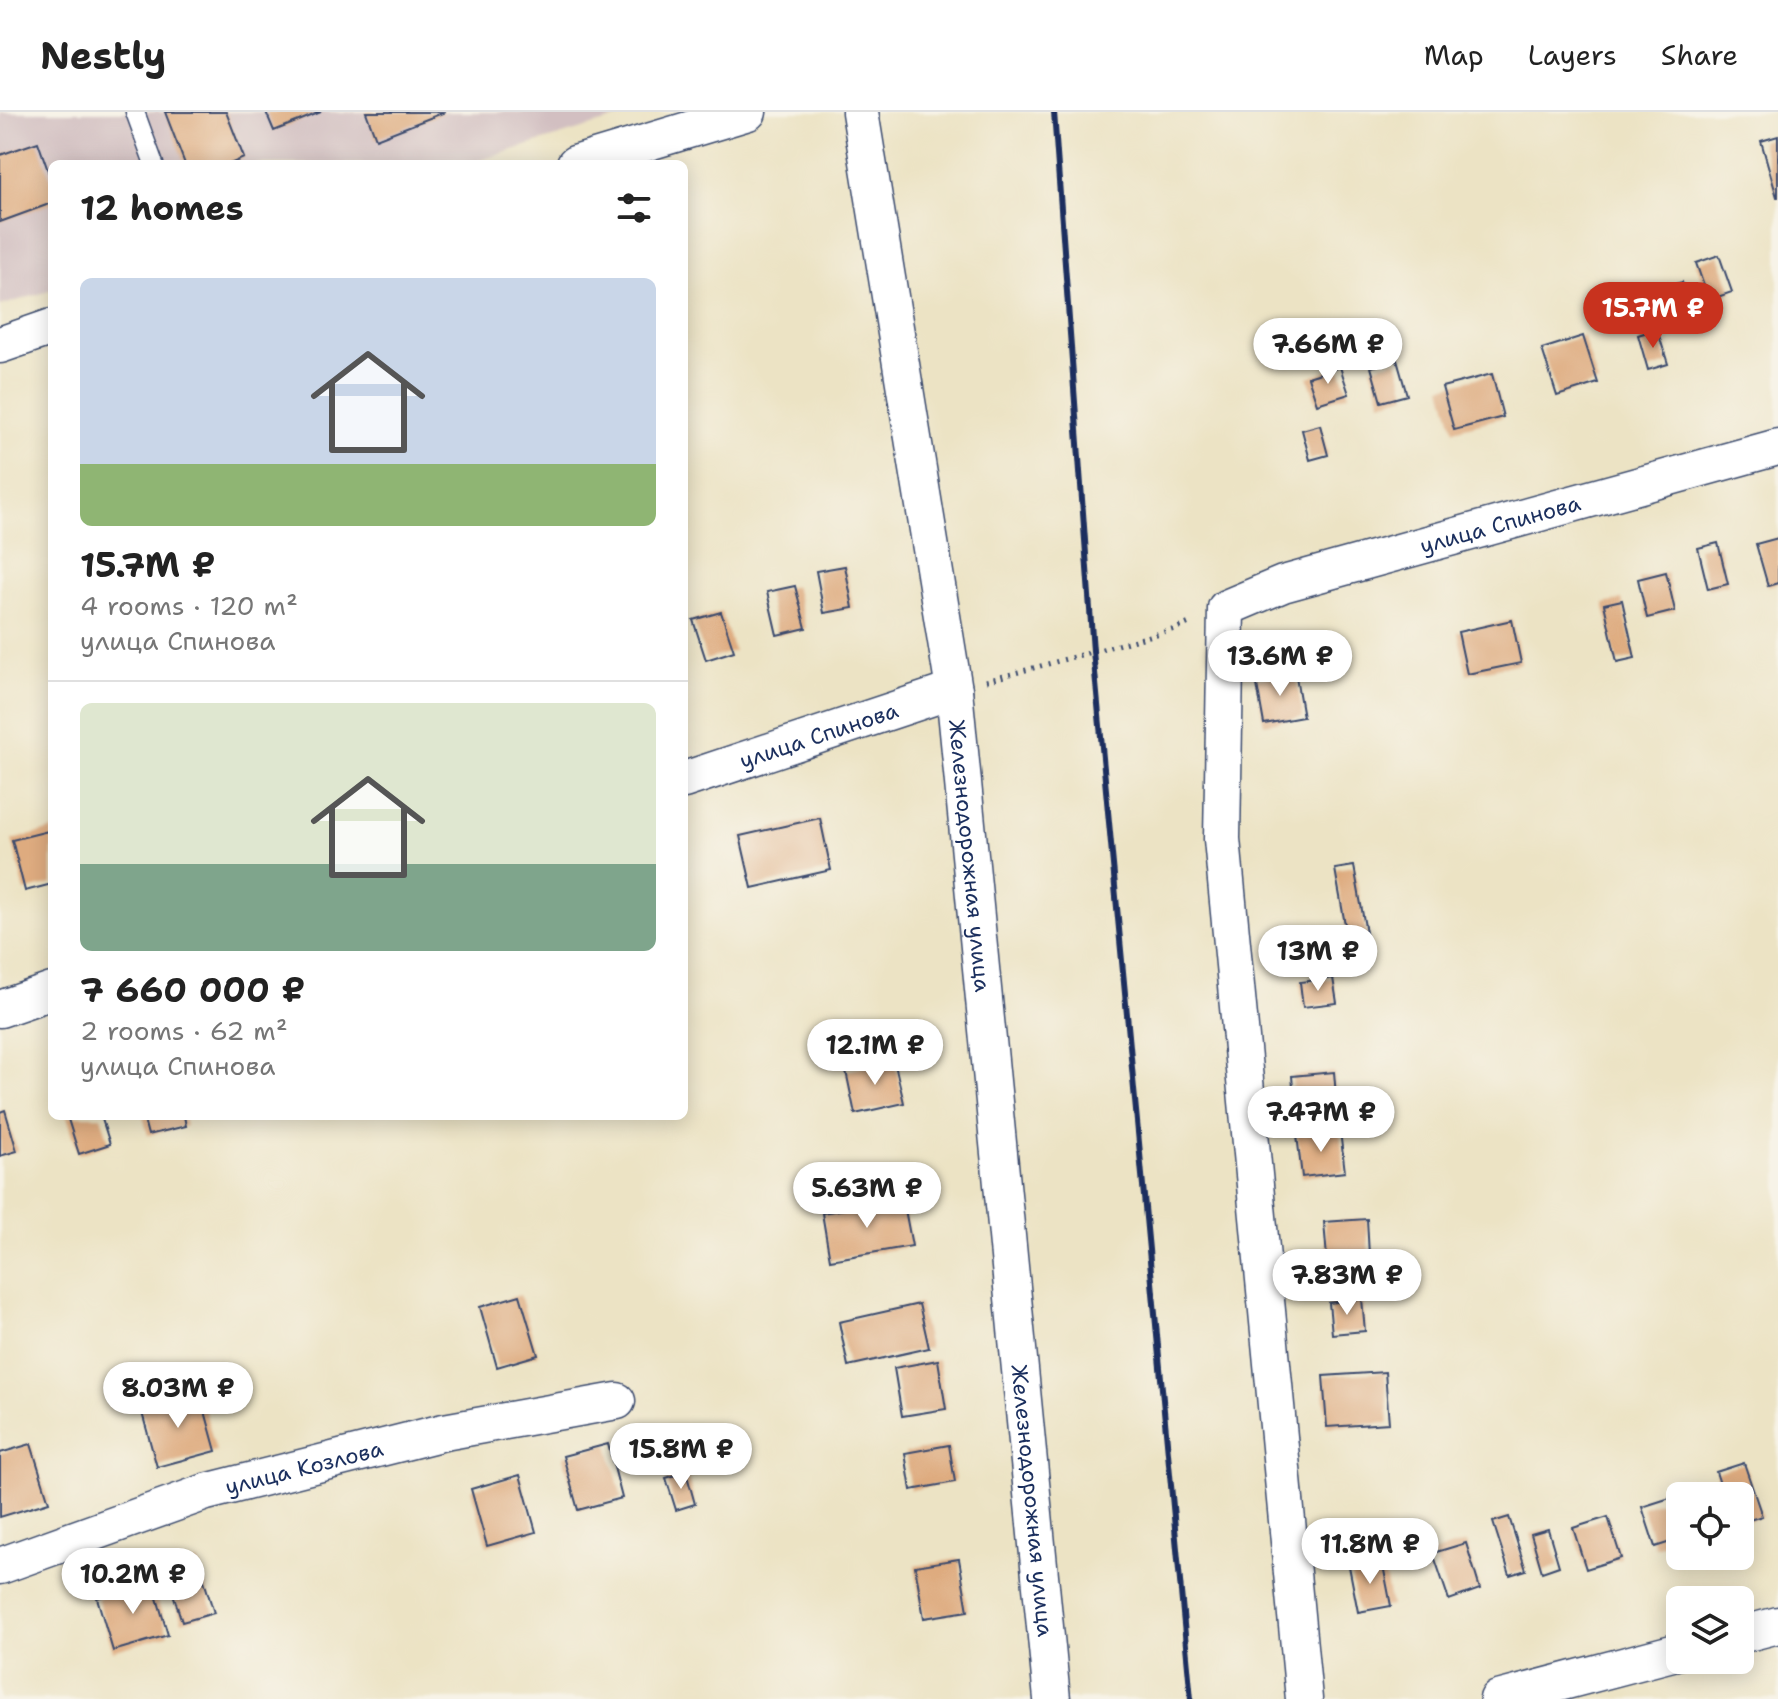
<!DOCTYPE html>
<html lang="en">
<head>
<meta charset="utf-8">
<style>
	:root { --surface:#fff; --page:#f6f6f6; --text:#222; --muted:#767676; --line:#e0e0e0; --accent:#c8321e }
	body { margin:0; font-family:"Shantell Sans",sans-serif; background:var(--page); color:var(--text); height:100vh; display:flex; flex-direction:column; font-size:30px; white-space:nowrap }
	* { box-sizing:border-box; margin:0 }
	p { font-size:26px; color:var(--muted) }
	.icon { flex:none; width:44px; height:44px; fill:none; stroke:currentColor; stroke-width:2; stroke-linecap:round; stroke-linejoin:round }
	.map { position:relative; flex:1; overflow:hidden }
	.details { position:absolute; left:48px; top:48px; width:640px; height:960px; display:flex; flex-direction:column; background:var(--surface); border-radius:12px; box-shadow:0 4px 20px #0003 }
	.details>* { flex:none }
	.buttons { position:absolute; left:1666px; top:1370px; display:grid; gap:16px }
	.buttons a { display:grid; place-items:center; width:88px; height:88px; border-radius:12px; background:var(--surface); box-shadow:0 4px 20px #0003; font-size:40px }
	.price { position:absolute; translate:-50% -68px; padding:0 18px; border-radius:28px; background:#fff; color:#222; font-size:26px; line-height:52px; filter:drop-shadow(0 2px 4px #0008) }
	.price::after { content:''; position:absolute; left:50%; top:48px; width:24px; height:18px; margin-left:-12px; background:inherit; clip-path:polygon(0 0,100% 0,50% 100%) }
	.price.on { background:var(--accent); color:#fff }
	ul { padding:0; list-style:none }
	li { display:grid; align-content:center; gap:16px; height:424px; padding:0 32px }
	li+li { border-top:2px solid var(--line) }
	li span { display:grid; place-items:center; height:248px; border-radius:12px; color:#555 }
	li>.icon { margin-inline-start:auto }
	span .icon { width:144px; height:144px; fill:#fffc; stroke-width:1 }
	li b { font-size:34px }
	h2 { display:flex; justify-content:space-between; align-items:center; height:96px; padding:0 32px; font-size:34px }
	header { display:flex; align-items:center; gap:48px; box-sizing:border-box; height:112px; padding:0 40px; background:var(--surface); border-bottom:2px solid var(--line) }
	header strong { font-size:38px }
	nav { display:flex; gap:44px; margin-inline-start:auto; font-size:28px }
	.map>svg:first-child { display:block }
	.industrial { fill:#d2bfc1 }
	.building { fill:#deab7f }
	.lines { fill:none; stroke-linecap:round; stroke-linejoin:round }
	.service-casing { stroke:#3a4a6d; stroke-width:21 }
	.minor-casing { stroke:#3a4a6d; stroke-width:39 }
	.path { stroke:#3a4a6d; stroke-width:5; stroke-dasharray:2 6; stroke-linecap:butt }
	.service { stroke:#fff; stroke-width:18 }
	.minor { stroke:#fff; stroke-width:36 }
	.rail { stroke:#1b2f5e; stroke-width:6 }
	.labels { text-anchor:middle; stroke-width:6; stroke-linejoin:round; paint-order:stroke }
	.street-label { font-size:22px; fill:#1b2f5e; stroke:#f7f3e8 }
</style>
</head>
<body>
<header>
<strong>Nestly</strong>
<nav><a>Map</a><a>Layers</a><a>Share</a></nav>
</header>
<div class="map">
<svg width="1778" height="1587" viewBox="0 0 1778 1587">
	<rect width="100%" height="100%" fill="#f7f3e8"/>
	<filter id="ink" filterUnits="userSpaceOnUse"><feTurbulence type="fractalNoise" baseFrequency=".0125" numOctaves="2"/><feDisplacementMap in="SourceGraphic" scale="16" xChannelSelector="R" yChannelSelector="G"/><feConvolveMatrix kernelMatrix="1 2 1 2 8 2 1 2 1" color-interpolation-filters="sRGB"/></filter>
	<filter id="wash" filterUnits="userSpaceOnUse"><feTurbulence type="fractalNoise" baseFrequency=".006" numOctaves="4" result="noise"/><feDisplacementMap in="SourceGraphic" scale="32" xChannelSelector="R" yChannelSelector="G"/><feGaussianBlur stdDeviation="1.8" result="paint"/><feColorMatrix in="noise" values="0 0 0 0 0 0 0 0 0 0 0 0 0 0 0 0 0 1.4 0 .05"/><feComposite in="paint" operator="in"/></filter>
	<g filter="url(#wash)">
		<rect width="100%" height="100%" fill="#ece3c4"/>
		<!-- industrial -->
		<path class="industrial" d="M0,0H638L467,52H52V178L0,194Z"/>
		<g id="blocks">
			<!-- building -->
			<path class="building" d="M165,0H226L244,46L230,52H185Z
				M266,0H321L274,19Z
				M366,0H445L376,27Z
				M1778,24V85H1777L1761,29Z
				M38,30L52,70V91L0,110V43Z
				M1719,143L1732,180L1709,188L1696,151Z
				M1682,170L1689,194L1656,204L1648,180Z
				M1657,217L1668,252L1648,258L1638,223Z
				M1583,224L1598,271L1557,284L1542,237Z
				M1397,248L1407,283L1381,290L1371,255Z
				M1340,255L1349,282L1317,292L1308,265Z
				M1492,262L1503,305L1454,318L1442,275Z
				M1320,313L1328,343L1310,348L1302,318Z
				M1778,426V471L1768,474L1756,432Z
				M1718,431L1728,472L1708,477L1698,436Z
				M845,454L853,496L824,501L816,459Z
				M1666,460L1675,499L1647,506L1638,467Z
				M795,474L806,516L777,523L767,480Z
				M1622,488L1635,546L1617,550L1604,492Z
				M721,500L734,539L706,548L693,508Z
				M1512,508L1521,551L1467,562L1458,520Z
				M1295,559L1303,605L1264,612L1256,567Z
				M820,706L831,758L752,776L740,724Z
				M52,718V772L25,779L12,728Z
				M1354,754L1367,826L1348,829L1335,757Z
				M1333,866L1337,891L1303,895L1300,870Z
				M894,948L904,991L855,1002L846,959Z
				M1334,960L1336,984L1294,987L1292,964Z
				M5,998L17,1039L0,1044V1000Z
				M67,1004H101L110,1032L79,1042Z
				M143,1004H184L186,1014L148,1023Z
				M1340,1019L1345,1060L1302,1065L1297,1023Z
				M903,1087L912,1134L830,1148L822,1101Z
				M1367,1107L1369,1143L1327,1146L1324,1110Z
				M520,1183L538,1243L497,1255L480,1195Z
				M1362,1187L1365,1219L1332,1222L1329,1191Z
				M919,1192L929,1236L848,1254L839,1210Z
				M938,1248L946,1297L902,1304L894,1256Z
				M1385,1260L1389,1311L1327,1315L1323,1264Z
				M200,1281L216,1339L157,1355L141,1297Z
				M31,1332L49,1390L0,1405V1341Z
				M608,1332L622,1386L578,1398L563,1344Z
				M949,1333L955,1370L911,1378L905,1341Z
				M1744,1351L1762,1404L1740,1411V1384H1724L1716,1360Z
				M686,1360L695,1392L676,1398L666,1366Z
				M520,1363L536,1420L487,1434L471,1377Z
				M1670,1386L1680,1416V1427L1655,1435L1642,1395Z
				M1509,1405L1526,1458L1510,1463L1493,1410Z
				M1608,1405L1621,1446L1586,1457L1573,1416Z
				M1548,1417L1559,1454L1542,1460L1531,1422Z
				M1466,1431L1480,1477L1449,1488L1433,1441Z
				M959,1447L968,1499L924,1506L915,1454Z
				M1382,1448L1391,1494L1358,1500L1349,1454Z
				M198,1449L214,1501L182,1510L166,1459Z
				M152,1469L168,1523L113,1539L97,1486Z"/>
		</g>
	</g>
	<g filter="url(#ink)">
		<use href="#blocks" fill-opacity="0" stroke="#3a4a6d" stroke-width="2"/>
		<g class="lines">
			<defs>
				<path id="service" d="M135,0L154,52"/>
				<g id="minor">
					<path id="s1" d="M860,0L954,578L1052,1587"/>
					<path d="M575,52L748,0"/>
					<path d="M0,233L52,215"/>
					<path id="s2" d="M684,668L954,578"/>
					<path d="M0,897L52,879"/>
					<path id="s3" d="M0,1454L206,1380L444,1320L617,1289"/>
					<path d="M1740,1523L1778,1513"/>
					<path id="s4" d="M1304,1587L1222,727L1226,496L1283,472L1778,335"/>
					<path d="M1498,1587L1680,1539"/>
				</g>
			</defs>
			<!-- service casing -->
			<use href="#service" class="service-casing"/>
			<!-- minor casing -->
			<use href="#minor" class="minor-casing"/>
			<!-- path -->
			<path class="path" d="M986,569L1175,517L1192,510"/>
			<!-- service -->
			<use href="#service" class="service"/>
			<!-- minor -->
			<use href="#minor" class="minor"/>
			<!-- rail -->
			<path class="rail" d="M1054,0L1093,539L1191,1587"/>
		</g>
	</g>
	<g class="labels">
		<!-- street labels -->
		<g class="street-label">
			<text dy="8" stroke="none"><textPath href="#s4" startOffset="1382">улица Спинова</textPath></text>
			<text dy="8" stroke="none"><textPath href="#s2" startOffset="142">улица Спинова</textPath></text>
			<text dy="8" stroke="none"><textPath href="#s1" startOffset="752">Железнодорожная улица</textPath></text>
			<text dy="8" stroke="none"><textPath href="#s3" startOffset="320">улица Козлова</textPath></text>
			<text dy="8" stroke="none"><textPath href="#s1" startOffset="1400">Железнодорожная улица</textPath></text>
		</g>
	</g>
</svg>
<div class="buttons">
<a><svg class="icon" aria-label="locate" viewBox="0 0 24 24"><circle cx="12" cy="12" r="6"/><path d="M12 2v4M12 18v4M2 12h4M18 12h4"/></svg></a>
<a><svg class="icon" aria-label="layers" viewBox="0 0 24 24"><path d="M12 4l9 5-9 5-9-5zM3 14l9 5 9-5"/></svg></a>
</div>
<b class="price on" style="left:1653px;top:238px">15.7M ₽</b>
<b class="price" style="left:1328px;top:274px">7.66M ₽</b>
<b class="price" style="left:1280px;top:586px">13.6M ₽</b>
<b class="price" style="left:1318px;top:881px">13M ₽</b>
<b class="price" style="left:875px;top:975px">12.1M ₽</b>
<b class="price" style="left:1321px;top:1042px">7.47M ₽</b>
<b class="price" style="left:867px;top:1118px">5.63M ₽</b>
<b class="price" style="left:1347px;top:1205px">7.83M ₽</b>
<b class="price" style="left:178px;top:1318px">8.03M ₽</b>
<b class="price" style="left:681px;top:1379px">15.8M ₽</b>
<b class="price" style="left:1370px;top:1474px">11.8M ₽</b>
<b class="price" style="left:133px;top:1504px">10.2M ₽</b>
<section class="details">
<h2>12 homes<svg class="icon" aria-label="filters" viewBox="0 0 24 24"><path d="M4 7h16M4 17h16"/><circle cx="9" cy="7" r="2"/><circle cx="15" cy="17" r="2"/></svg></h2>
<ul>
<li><span style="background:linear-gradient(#c9d6e8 75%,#8fb573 0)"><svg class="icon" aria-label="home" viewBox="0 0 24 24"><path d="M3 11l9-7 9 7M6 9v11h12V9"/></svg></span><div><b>15.7M ₽</b><p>4 rooms · 120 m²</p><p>улица Спинова</p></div></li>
<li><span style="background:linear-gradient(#dfe7d0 65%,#7fa58c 0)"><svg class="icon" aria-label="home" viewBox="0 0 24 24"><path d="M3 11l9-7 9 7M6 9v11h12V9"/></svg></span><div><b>7 660 000 ₽</b><p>2 rooms · 62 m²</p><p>улица Спинова</p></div></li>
</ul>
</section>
</div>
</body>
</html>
